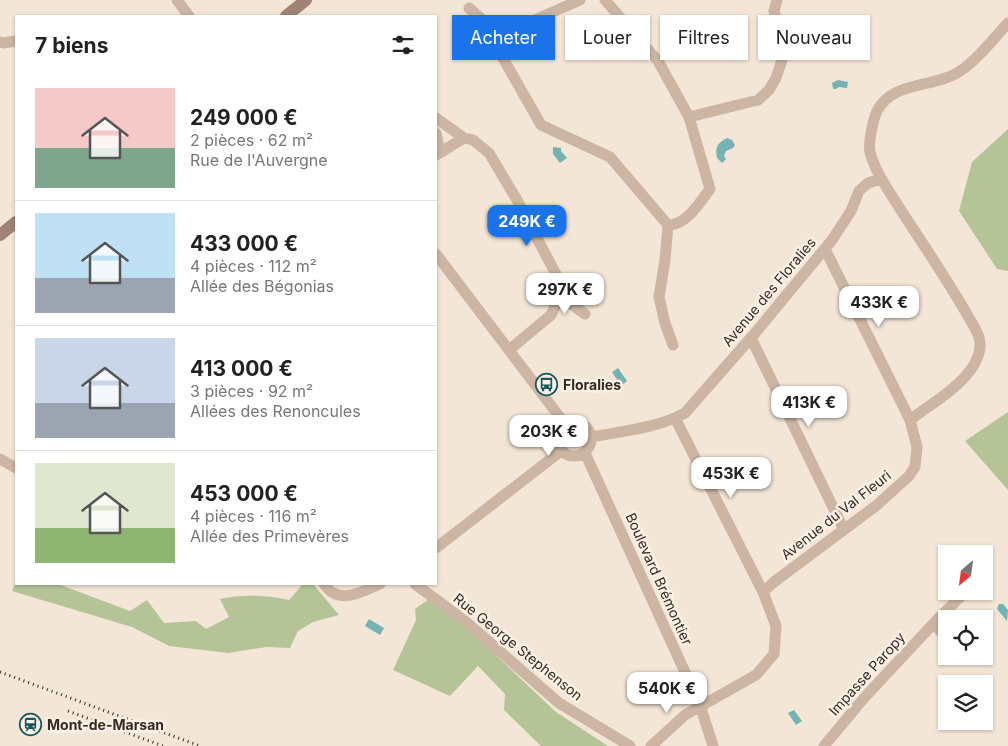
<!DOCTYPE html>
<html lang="fr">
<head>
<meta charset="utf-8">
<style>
	:root { --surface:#fff; --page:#f6f6f6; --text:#222; --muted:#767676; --line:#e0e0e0; --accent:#1a73e8 }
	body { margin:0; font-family:Inter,sans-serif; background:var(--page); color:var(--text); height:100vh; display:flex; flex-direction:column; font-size:19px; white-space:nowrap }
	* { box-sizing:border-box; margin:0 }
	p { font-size:16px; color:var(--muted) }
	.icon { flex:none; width:28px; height:28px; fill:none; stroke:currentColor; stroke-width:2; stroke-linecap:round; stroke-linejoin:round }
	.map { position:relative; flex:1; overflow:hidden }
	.details { position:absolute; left:15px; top:15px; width:422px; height:570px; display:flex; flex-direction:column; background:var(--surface); border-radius:0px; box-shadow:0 1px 4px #0004 }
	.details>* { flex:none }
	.guide { position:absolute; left:452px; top:15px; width:475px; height:45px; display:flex; gap:10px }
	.needle { width:32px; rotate:209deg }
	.fabs { position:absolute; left:938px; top:545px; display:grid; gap:10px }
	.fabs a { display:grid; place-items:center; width:55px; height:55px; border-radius:0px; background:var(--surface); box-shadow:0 1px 4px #0004; font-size:25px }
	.price { position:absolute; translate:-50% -42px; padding:0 11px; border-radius:10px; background:#fff; color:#222; font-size:16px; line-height:32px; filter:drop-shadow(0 1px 2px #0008) }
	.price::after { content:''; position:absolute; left:50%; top:30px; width:15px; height:11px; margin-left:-8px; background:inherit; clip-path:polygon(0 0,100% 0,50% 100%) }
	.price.current { background:var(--accent); color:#fff }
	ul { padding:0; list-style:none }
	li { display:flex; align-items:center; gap:15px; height:125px; padding:0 20px }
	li+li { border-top:1px solid var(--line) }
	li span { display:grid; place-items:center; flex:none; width:140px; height:100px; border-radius:0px; color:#555 }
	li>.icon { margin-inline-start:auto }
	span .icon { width:60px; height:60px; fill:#fffc; stroke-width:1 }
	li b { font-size:21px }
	h2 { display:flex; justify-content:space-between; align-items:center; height:60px; padding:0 20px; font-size:21px }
	.tag { padding:0 18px; border-radius:0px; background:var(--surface); box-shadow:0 1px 4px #0004; font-size:18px; line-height:45px }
	.tag.current { background:var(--accent); color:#fff }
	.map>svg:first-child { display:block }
	.green { fill:#b5c496 }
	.water { fill:#74b2b3 }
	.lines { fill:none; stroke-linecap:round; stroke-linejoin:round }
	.street { stroke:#ccb5a2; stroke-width:11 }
	.secondary { stroke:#a08374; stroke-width:12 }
	.rail { stroke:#362a25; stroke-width:3; stroke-dasharray:1 4; stroke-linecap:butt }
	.labels { text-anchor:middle; stroke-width:5; stroke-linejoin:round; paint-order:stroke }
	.street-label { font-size:14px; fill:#362a25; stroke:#fbf0e4 }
	.poi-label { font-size:14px; font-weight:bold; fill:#362a25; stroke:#fbf0e4; text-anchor:start }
</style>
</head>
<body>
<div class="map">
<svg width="1008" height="746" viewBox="0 0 1008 746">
	<rect width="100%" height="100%" fill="#f3e6d7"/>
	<!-- green -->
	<path class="green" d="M1008,129V271L997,269L959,211L972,162Z
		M1008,412V490L965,441Z
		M16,580V584H58L130,611L147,600L164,623L196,621L206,629L229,617L220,599C243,594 266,595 289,600L303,584H313L339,615L313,622L298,631L290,648L266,647L228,653L169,646L132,627L12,591Z
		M433,596L556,712L608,746H541L504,710L505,694L478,666L450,696L393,670L416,620L415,609Z"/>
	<!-- water -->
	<path class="water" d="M838,80L848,82L847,88L839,87L836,89H833L832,83Z
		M727,138L732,140L735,145L733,148L726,151L724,156L726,159L722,163L717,158C715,148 717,143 727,138Z
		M553,147L561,148V151L567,158L560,163L553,154Z
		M618,368L627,381L621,386L612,372Z
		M999,604H1003L1008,610L1007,621L997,609Z
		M369,619L384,628L380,635L365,626Z
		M794,710L802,721L796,725L788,713Z"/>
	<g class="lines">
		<!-- street -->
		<path class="street" d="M177,0L189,16
			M580,0L512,30L503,58L541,125L610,157L668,225
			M605,0L658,61L689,117L710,189C700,202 687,225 668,225
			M469,8L508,42
			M0,42L3,43L16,41
			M689,117L758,100L769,90L776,78L785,51L774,11L777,0
			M436,118L464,138L473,140L489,153L517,200L558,278L560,296L551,315L509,350
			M436,133L440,152
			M436,155L464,138
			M668,225L665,260L659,297L665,323L673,345
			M436,254L565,424
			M560,296L585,314
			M751,338L844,530
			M675,418L763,592
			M910,420C932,403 969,383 978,356C985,338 973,326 965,311C946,278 925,247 904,215C892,195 876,175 870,152C868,143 873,120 877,111C893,79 938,89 963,69C980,57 994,38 1008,23
			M557 439a17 17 0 1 1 34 0a17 17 0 1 1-34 0Z
			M592,437C622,431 658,428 685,413L756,332L832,240L851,211L859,191L868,183L877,180L880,177
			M585,453L700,705L713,746
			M0,459L16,468
			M436,548L561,451
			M324,584C339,606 360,592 380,584
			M415,584L465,621L559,703L630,746
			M934,623L965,592
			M651,746L685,715L756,675L774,654L776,626L763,592L774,582L877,505L909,476L915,467L917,447L910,420L825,249
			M824,746L864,698L934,623L946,638"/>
		<!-- secondary -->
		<path class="secondary" d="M286,16L306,0
			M0,235L16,222"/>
		<!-- rail -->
		<path class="rail" d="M0,672L200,746
			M68,711L163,746"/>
	</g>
	<!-- icons -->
	<defs>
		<symbol id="bus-ring" viewBox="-11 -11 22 22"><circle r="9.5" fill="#fbf0e4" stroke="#17585c" stroke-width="1.5"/><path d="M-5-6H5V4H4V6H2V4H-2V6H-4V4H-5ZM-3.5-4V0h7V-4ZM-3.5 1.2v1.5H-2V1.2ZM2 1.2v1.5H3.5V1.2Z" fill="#17585c"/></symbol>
		<symbol id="station-ring" viewBox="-11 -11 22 22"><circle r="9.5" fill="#fbf0e4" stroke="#17585c" stroke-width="1.5"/><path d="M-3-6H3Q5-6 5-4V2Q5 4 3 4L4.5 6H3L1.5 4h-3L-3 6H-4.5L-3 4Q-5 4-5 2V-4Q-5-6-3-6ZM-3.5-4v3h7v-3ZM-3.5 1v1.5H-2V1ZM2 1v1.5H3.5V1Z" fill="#17585c"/></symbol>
	</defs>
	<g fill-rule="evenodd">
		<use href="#bus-ring" x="534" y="372" width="25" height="25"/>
		<use href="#station-ring" x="18" y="712" width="25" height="25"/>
	</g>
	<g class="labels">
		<!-- street labels -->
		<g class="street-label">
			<text transform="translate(769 292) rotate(-50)" y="5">Avenue des Floralies</text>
			<text transform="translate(836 515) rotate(-38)" y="5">Avenue du Val Fleuri</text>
			<text transform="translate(659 579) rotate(66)" y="5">Boulevard Brémontier</text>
			<text transform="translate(518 647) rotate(39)" y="5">Rue George Stephenson</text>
			<text transform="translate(867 674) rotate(-48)" y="5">Impasse Paropy</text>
		</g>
		<!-- poi labels -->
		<g class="poi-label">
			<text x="563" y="390">Floralies</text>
			<text x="47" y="730">Mont-de-Marsan</text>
		</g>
	</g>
</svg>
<div class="fabs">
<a><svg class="needle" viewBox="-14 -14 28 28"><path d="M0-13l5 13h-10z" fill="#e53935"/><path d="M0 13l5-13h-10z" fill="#767676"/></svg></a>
<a><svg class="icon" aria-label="locate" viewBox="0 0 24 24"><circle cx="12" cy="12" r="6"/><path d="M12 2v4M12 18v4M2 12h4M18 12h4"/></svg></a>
<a><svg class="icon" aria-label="layers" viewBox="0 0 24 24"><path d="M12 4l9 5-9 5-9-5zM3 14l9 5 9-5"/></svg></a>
</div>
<b class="price current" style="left:527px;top:247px">249K €</b>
<b class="price" style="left:565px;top:315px">297K €</b>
<b class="price" style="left:879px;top:328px">433K €</b>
<b class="price" style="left:809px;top:428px">413K €</b>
<b class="price" style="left:549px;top:457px">203K €</b>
<b class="price" style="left:731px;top:499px">453K €</b>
<b class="price" style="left:667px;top:714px">540K €</b>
<div class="guide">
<a class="tag current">Acheter</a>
<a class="tag">Louer</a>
<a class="tag">Filtres</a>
<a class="tag">Nouveau</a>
</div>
<section class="details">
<h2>7 biens<svg class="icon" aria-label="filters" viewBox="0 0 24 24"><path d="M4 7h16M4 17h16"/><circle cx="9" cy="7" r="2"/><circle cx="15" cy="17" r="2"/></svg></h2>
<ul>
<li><span style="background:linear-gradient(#f6c9c9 60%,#7fa58c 0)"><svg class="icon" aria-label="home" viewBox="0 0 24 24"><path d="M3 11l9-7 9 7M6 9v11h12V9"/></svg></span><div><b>249 000 €</b><p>2 pièces · 62 m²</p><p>Rue de l'Auvergne</p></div></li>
<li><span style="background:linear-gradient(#bfe0f5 65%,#9aa5b1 0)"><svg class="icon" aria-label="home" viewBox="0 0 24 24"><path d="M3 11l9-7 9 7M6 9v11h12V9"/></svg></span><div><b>433 000 €</b><p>4 pièces · 112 m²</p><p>Allée des Bégonias</p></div></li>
<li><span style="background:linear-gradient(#c9d6e8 65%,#9aa5b1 0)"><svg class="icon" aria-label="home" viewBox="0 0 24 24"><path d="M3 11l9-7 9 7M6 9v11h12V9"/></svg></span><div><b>413 000 €</b><p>3 pièces · 92 m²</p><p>Allées des Renoncules</p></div></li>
<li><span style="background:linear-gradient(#dfe7d0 65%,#8fb573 0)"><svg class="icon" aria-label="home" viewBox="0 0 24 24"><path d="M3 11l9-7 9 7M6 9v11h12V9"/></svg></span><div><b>453 000 €</b><p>4 pièces · 116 m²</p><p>Allée des Primevères</p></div></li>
</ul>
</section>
</div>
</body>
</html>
